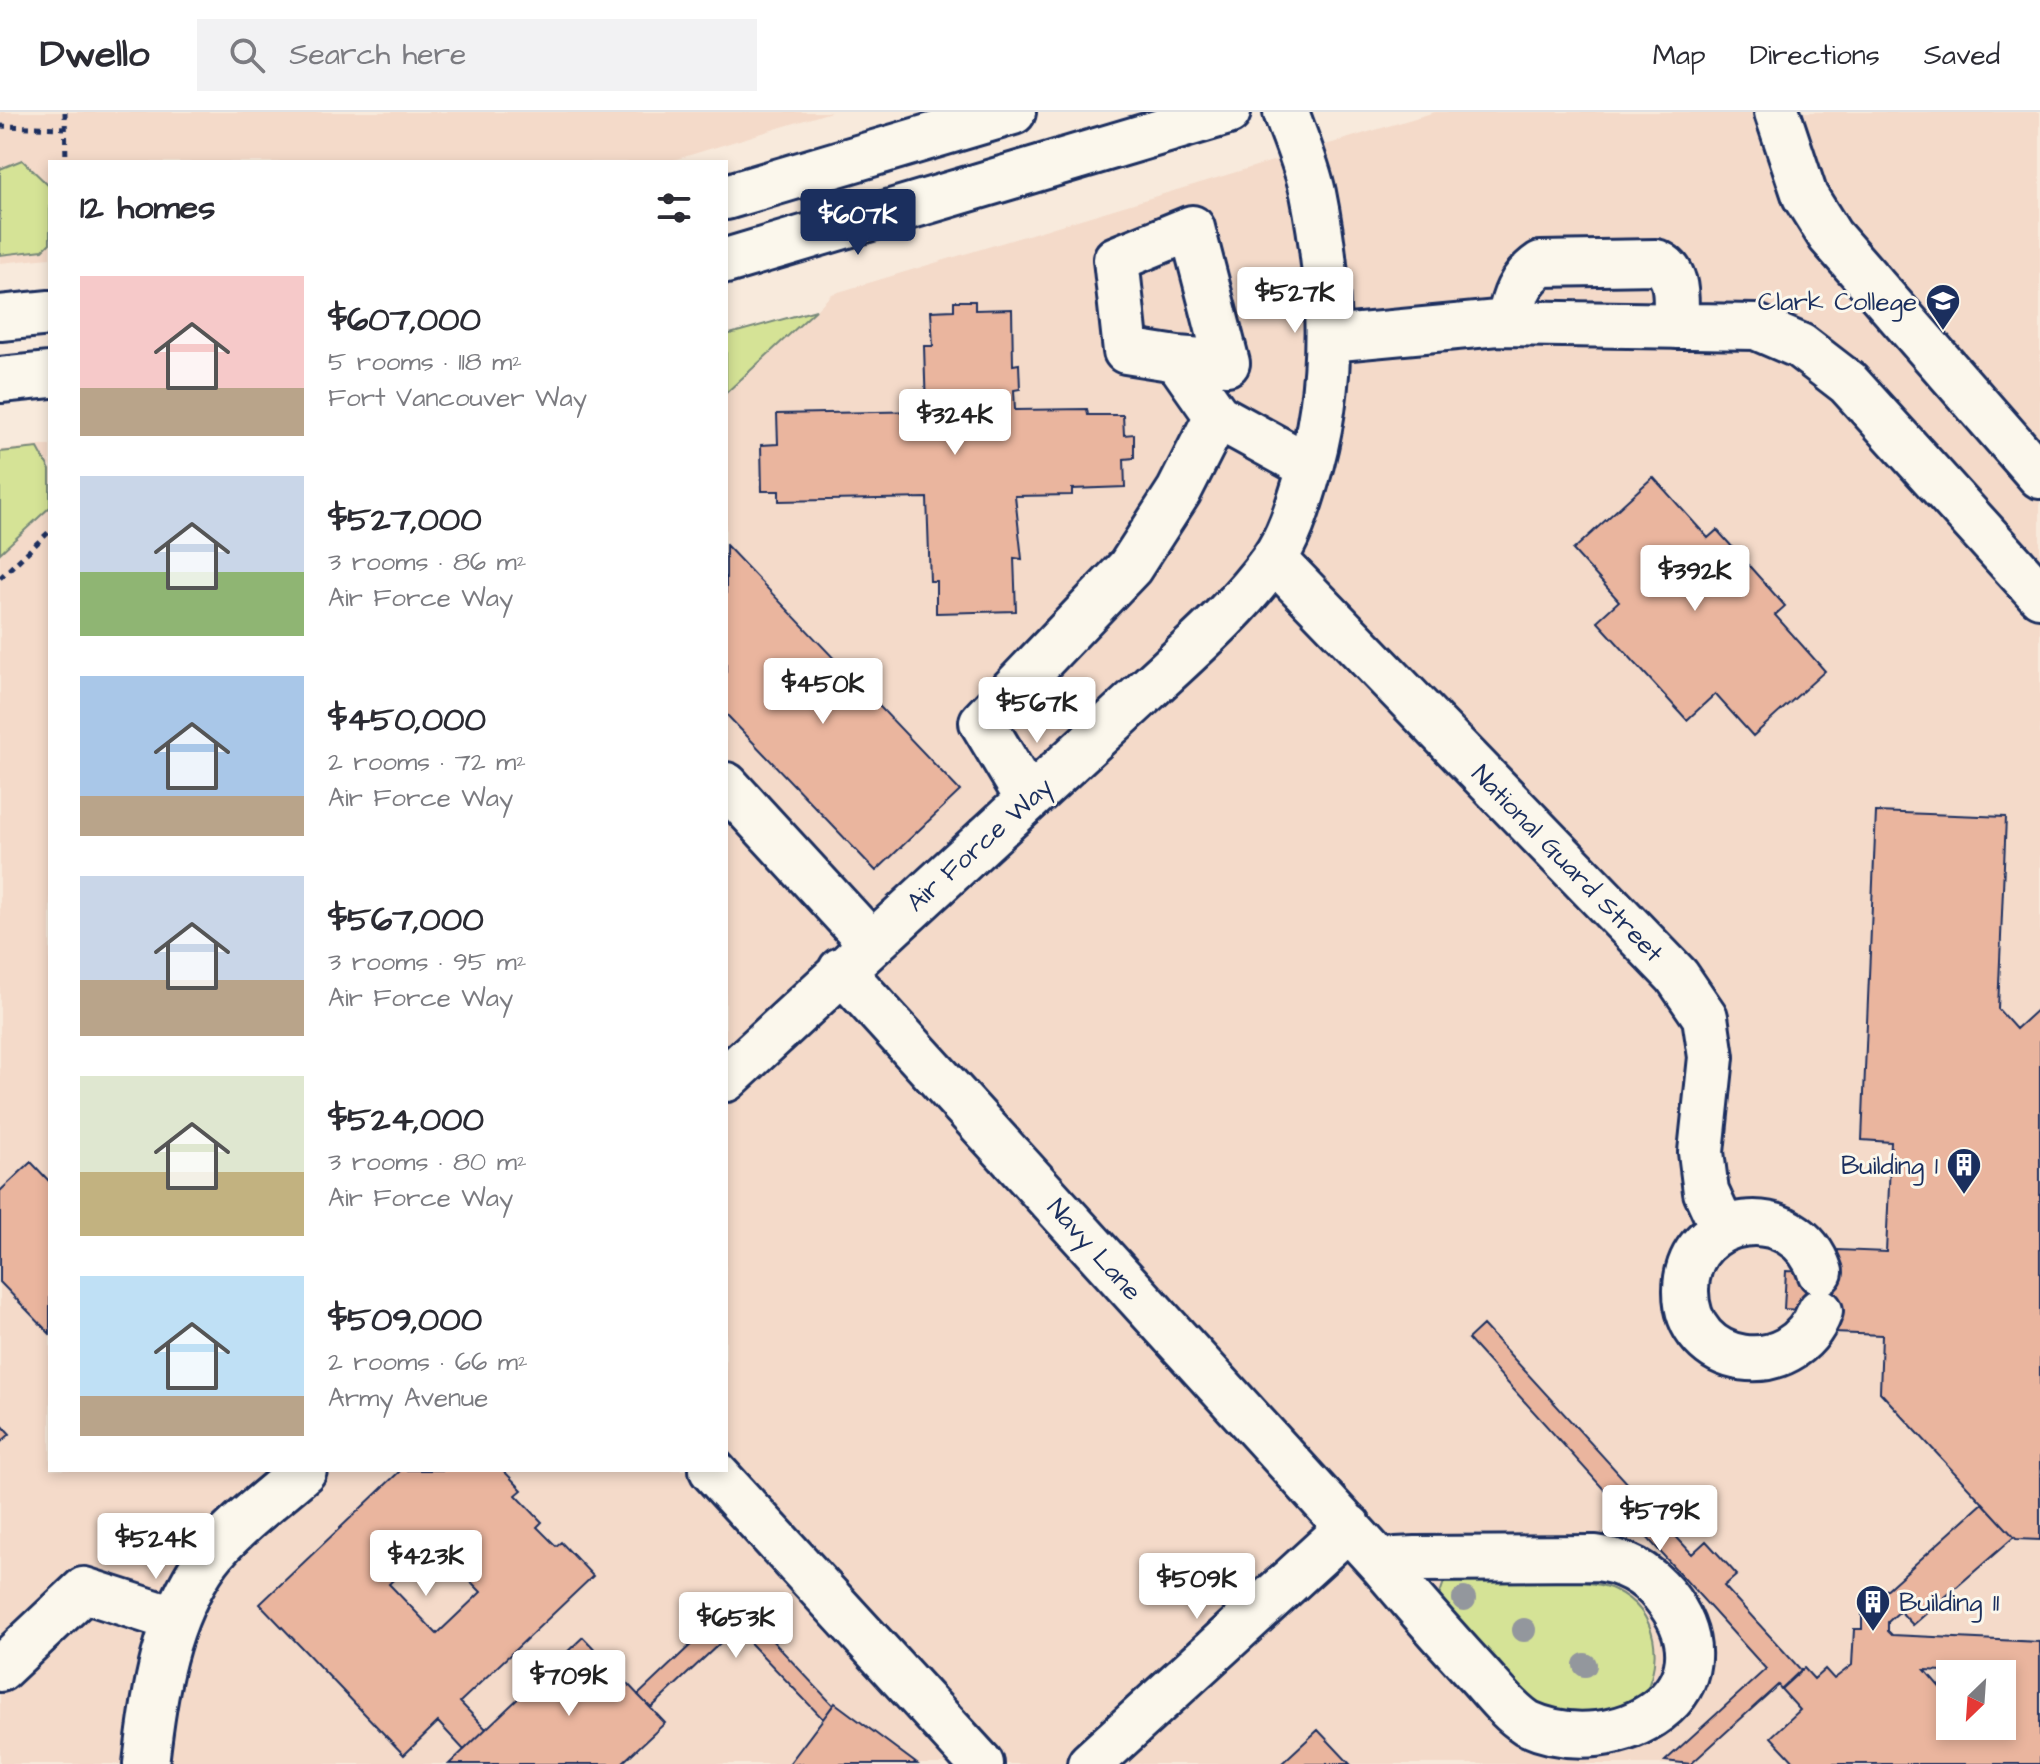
<!DOCTYPE html>
<html lang="en">
<head>
<meta charset="utf-8">
<style>
	:root { --surface:#fff; --page:#f2f2f3; --text:#2b2b33; --muted:#7c7c81; --line:#e1e1e2; --accent:#1b2f5e }
	body { margin:0; font-family:"Architects Daughter",sans-serif; background:var(--page); color:var(--text); height:100vh; display:flex; flex-direction:column; font-size:30px; white-space:nowrap }
	* { box-sizing:border-box; margin:0 }
	p { font-size:26px; color:var(--muted) }
	.icon { flex:none; width:44px; height:44px; fill:none; stroke:currentColor; stroke-width:2; stroke-linecap:round; stroke-linejoin:round }
	.map { position:relative; flex:1; overflow:hidden }
	.details { position:absolute; left:48px; top:48px; width:680px; height:1312px; display:flex; flex-direction:column; background:var(--surface); border-radius:0px; box-shadow:0 4px 12px #0003 }
	.details>* { flex:none }
	.needle { width:52px; rotate:205deg }
	.fabs { position:absolute; left:1936px; top:1548px; display:grid; gap:16px }
	.fabs a { display:grid; place-items:center; width:80px; height:80px; border-radius:0px; background:var(--surface); box-shadow:0 4px 12px #0003; font-size:40px }
	.price { position:absolute; translate:-50% -68px; padding:0 18px; border-radius:8px; background:#fff; color:#222; font-size:26px; line-height:52px; filter:drop-shadow(0 2px 4px #0008) }
	.price::after { content:''; position:absolute; left:50%; top:48px; width:24px; height:18px; margin-left:-12px; background:inherit; clip-path:polygon(0 0,100% 0,50% 100%) }
	.price.on { background:var(--accent); color:#fff }
	ul { padding:0; list-style:none }
	li { display:flex; align-items:center; gap:24px; height:200px; padding:0 32px }
	li span { display:grid; place-items:center; flex:none; width:224px; height:160px; border-radius:0px; color:#555 }
	li>.icon { margin-inline-start:auto }
	span .icon { width:96px; height:96px; fill:#fffc; stroke-width:1 }
	li b { font-size:34px }
	h2 { display:flex; justify-content:space-between; align-items:center; height:96px; padding:0 32px; font-size:34px }
	header { display:flex; align-items:center; gap:48px; box-sizing:border-box; height:112px; padding:0 40px; background:var(--surface); border-bottom:2px solid var(--line) }
	header strong { font-size:38px }
	nav { display:flex; gap:44px; margin-inline-start:auto; font-size:28px }
	.search { width:560px; height:72px; background:var(--page); display:flex; align-items:center; gap:20px; box-sizing:border-box; padding:0 28px; border-radius:0px; color:var(--muted); font-size:30px }
	.map>svg:first-child { display:block }
	.built { fill:#f4dac9; fill-rule:evenodd }
	.green { fill:#d5e396; stroke:#78897a; stroke-width:2 }
	.building { fill:#eab59e; stroke:#1b2f5e; stroke-width:2; fill-rule:evenodd }
	.lines { fill:none; stroke-linecap:round; stroke-linejoin:round }
	.minor-casing { stroke:#1b2f5e; stroke-width:50 }
	.path { stroke:#1b2f5e; stroke-width:5; stroke-dasharray:6 6; stroke-linecap:butt }
	.minor { stroke:#fbf7ec; stroke-width:44 }
	.tree { fill:#93979d }
	.labels { text-anchor:middle; stroke-width:6; stroke-linejoin:round; paint-order:stroke }
	.poi-label { font-size:26px; fill:#1b2f5e; stroke:#fbf7ec; text-anchor:end }
	.street-label { font-size:26px; fill:#1b2f5e; stroke:#fbf7ec }
</style>
</head>
<body>
<header>
<strong>Dwello</strong>
<div class="search"><svg class="icon" aria-label="search" viewBox="0 0 24 24"><circle cx="10" cy="10" r="6"/><path d="M15 15l6 6"/></svg>Search here</div>
<nav><a>Map</a><a>Directions</a><a>Saved</a></nav>
</header>
<div class="map">
<svg width="2040" height="1652" viewBox="0 0 2040 1652">
	<rect width="100%" height="100%" fill="#f8eadc"/>
	<filter id="ink" filterUnits="userSpaceOnUse"><feTurbulence type="fractalNoise" baseFrequency=".0125" numOctaves="2"/><feDisplacementMap in="SourceGraphic" scale="16" xChannelSelector="R" yChannelSelector="G"/><feConvolveMatrix kernelMatrix="1 2 1 2 8 2 1 2 1" color-interpolation-filters="sRGB"/></filter>
	<g filter="url(#ink)">
		<!-- built -->
		<path class="built" d="M0,0H831L667,50H50V146L0,151Z
			M1435,0H2040V1652H0V338L50,333V1358H726V223L816,198L832,182ZM1950,1562H2002V1614H1950Z"/>
		<!-- green -->
		<path class="green" d="M22,48L50,75V131L43,138L0,143V57Z
			M816,198L726,281V223Z
			M38,336L50,358V395L0,441V340Z
			M1454,1465C1492,1467 1584,1463 1615,1478C1660,1501 1663,1548 1642,1589L1551,1612L1437,1490L1444,1470Z"/>
		<!-- building -->
		<path class="building" d="M954,189H975V198L1012,197L1013,253L1019,252L1020,277L1014,278L1015,298L1087,297L1088,303H1123L1124,323L1134,322V346L1124,347L1125,375L1072,377V383L1015,384L1022,447L1014,446L1016,499L936,501V469H930L927,386L779,389V379H762L761,333L778,332L777,302L926,299L924,234H933L931,199L954,198Z
			M1653,365L1708,426L1717,418L1785,494L1775,503L1825,559L1753,624L1715,582L1687,608L1597,509L1619,489L1573,438Z
			M726,433L960,679L876,759L726,602Z
			M1876,700L2006,705L1998,897L2016,917L2040,895V1428L2016,1427L1880,1280L1882,1223L1834,1221L1835,1200L1784,1197L1786,1159L1836,1161L1838,1138L1886,1140L1891,1030L1862,1028Z
			M31,1050L50,1070V1222L0,1170V1079Z
			M1483,1213L1692,1442L1706,1429L1737,1463L1724,1474L1801,1558L1781,1577L1778,1573L1691,1652L1665,1649L1766,1557L1468,1227Z
			M0,1311L10,1322L0,1331Z
			M401,1358H503L522,1378L516,1383L542,1410L537,1415L556,1434L561,1430L593,1464L460,1590L486,1617L464,1638L438,1610L404,1643L260,1492ZM432,1430L481,1480L437,1522L389,1472Z
			M1983,1391L2014,1425L1913,1513L1900,1499L1888,1510V1519L1892,1523L2040,1530V1652H1796L1771,1625L1800,1598L1781,1577L1804,1556L1814,1567L1825,1557L1834,1567L1852,1553L1854,1517H1862V1500ZM1925,1558L2002,1562V1614H1950V1587Z
			M736,1490L833,1593L823,1607L736,1516L651,1596L638,1583Z
			M583,1525L665,1611L621,1652H449Z
			M835,1591L917,1652H789Z
			M1318,1618L1350,1652H1281Z"/>
		<g class="lines">
			<defs>
				<path id="minor" d="M1777,0L1805,84L1830,124L2040,364
					M726,85L1013,0
					M726,149L1228,0
					M0,206L50,201
					M1508,211C1514,186 1519,167 1541,152L1656,150C1681,160 1675,189 1676,214
					M1329,227L1498,211L1756,215L1800,234L1848,271L2040,483
					M1177,247L1126,239L1116,147L1192,116L1227,251L1177,247L1217,304L1310,355
					M0,268L50,263
					M1274,447L1677,864L1705,905L1711,945L1701,1040L1706,1080L1723,1117
					M726,673L871,831
					M1028,687L982,610L1130,455L1179,379L1217,304
					M841,858L1383,1454
					M726,967L1146,579C1190,538 1238,497 1273,448C1289,426 1298,395 1306,369C1335,276 1332,176 1313,81C1307,53 1295,26 1286,0
					M1820,1199C1793,1272 1685,1257 1686,1178C1687,1099 1796,1086 1820,1160
					M712,1358L981,1652
					M1596,1446C1624,1449 1646,1461 1664,1483C1741,1579 1617,1652 1527,1611C1507,1598 1492,1577 1476,1560C1444,1525 1413,1490 1383,1454L1396,1448L1416,1447Z
					M0,1557L84,1478L174,1507
					M146,1652C154,1580 165,1507 208,1447C229,1418 276,1383 304,1358
					M1090,1652L1349,1415"/>
			</defs>
			<!-- minor casing -->
			<use href="#minor" class="minor-casing"/>
			<!-- path -->
			<path class="path" d="M65,0L66,50
				M0,14L65,16
				M0,466L50,419"/>
			<!-- minor -->
			<use href="#minor" class="minor"/>
		</g>
		<!-- trees -->
		<g class="tree">
			<circle cx="1464" cy="1487" r="12"/>
			<circle cx="1524" cy="1518" r="12"/>
			<circle cx="1585" cy="1553" r="12"/>
		</g>
	</g>
	<!-- icons -->
	<defs>
		<symbol id="university-pin" viewBox="-11 -11 22 30"><path d="M0 17L-7.5 6A9.5 9.5 0 1 1 7.5 6Z" fill="#1b2f5e" stroke="#fbf7ec"/><path d="M0-5L7-2L0 1L-7-2ZM-4 1L0 2.5L4 1V4Q0 6-4 4Z" fill="#fff"/></symbol>
		<symbol id="building-pin" viewBox="-11 -11 22 30"><path d="M0 17L-7.5 6A9.5 9.5 0 1 1 7.5 6Z" fill="#1b2f5e" stroke="#fbf7ec"/><path d="M-4-6H4V6H1V3H-1V6H-4ZM-2.5-4.3h1.7v1.8h-1.7ZM.8-4.3h1.7v1.8H.8ZM-2.5-1h1.7V.8h-1.7ZM.8-1h1.7V.8H.8Z" fill="#fff"/></symbol>
	</defs>
	<g fill-rule="evenodd">
		<use href="#university-pin" x="1923" y="169" width="40" height="54"/>
		<use href="#building-pin" x="1944" y="1033" width="40" height="54"/>
		<use href="#building-pin" x="1853" y="1470" width="40" height="54"/>
	</g>
	<g class="labels">
		<!-- poi labels -->
		<g class="poi-label">
			<text x="1917" y="198">Clark College</text>
			<text x="1938" y="1062">Building 1</text>
			<text x="1899" y="1499" text-anchor="start">Building 11</text>
		</g>
		<!-- street labels -->
		<g class="street-label">
			<text transform="translate(979 732) rotate(-42)" y="9">Air Force Way</text>
			<text transform="translate(1568 751) rotate(46)" y="9">National Guard Street</text>
			<text transform="translate(1095 1137) rotate(48)" y="9">Navy Lane</text>
		</g>
	</g>
</svg>
<div class="fabs">
<a><svg class="needle" viewBox="-14 -14 28 28"><path d="M0-13l5 13h-10z" fill="#e53935"/><path d="M0 13l5-13h-10z" fill="#7c7c81"/></svg></a>
</div>
<b class="price on" style="left:858px;top:145px">$607K</b>
<b class="price" style="left:1295px;top:223px">$527K</b>
<b class="price" style="left:955px;top:345px">$324K</b>
<b class="price" style="left:1695px;top:501px">$392K</b>
<b class="price" style="left:823px;top:614px">$450K</b>
<b class="price" style="left:1037px;top:633px">$567K</b>
<b class="price" style="left:1660px;top:1441px">$579K</b>
<b class="price" style="left:156px;top:1469px">$524K</b>
<b class="price" style="left:426px;top:1486px">$423K</b>
<b class="price" style="left:1197px;top:1509px">$509K</b>
<b class="price" style="left:736px;top:1548px">$653K</b>
<b class="price" style="left:569px;top:1606px">$709K</b>
<section class="details">
<h2>12 homes<svg class="icon" aria-label="filters" viewBox="0 0 24 24"><path d="M4 7h16M4 17h16"/><circle cx="9" cy="7" r="2"/><circle cx="15" cy="17" r="2"/></svg></h2>
<ul>
<li><span style="background:linear-gradient(#f6c9c9 70%,#b9a48a 0)"><svg class="icon" aria-label="home" viewBox="0 0 24 24"><path d="M3 11l9-7 9 7M6 9v11h12V9"/></svg></span><div><b>$607,000</b><p>5 rooms · 118 m²</p><p>Fort Vancouver Way</p></div></li>
<li><span style="background:linear-gradient(#c9d6e8 60%,#8fb573 0)"><svg class="icon" aria-label="home" viewBox="0 0 24 24"><path d="M3 11l9-7 9 7M6 9v11h12V9"/></svg></span><div><b>$527,000</b><p>3 rooms · 86 m²</p><p>Air Force Way</p></div></li>
<li><span style="background:linear-gradient(#a9c7e8 75%,#b9a48a 0)"><svg class="icon" aria-label="home" viewBox="0 0 24 24"><path d="M3 11l9-7 9 7M6 9v11h12V9"/></svg></span><div><b>$450,000</b><p>2 rooms · 72 m²</p><p>Air Force Way</p></div></li>
<li><span style="background:linear-gradient(#c9d6e8 65%,#b9a48a 0)"><svg class="icon" aria-label="home" viewBox="0 0 24 24"><path d="M3 11l9-7 9 7M6 9v11h12V9"/></svg></span><div><b>$567,000</b><p>3 rooms · 95 m²</p><p>Air Force Way</p></div></li>
<li><span style="background:linear-gradient(#dfe7d0 60%,#c2b280 0)"><svg class="icon" aria-label="home" viewBox="0 0 24 24"><path d="M3 11l9-7 9 7M6 9v11h12V9"/></svg></span><div><b>$524,000</b><p>3 rooms · 80 m²</p><p>Air Force Way</p></div></li>
<li><span style="background:linear-gradient(#bfe0f5 75%,#b9a48a 0)"><svg class="icon" aria-label="home" viewBox="0 0 24 24"><path d="M3 11l9-7 9 7M6 9v11h12V9"/></svg></span><div><b>$509,000</b><p>2 rooms · 66 m²</p><p>Army Avenue</p></div></li>
</ul>
</section>
</div>
</body>
</html>
